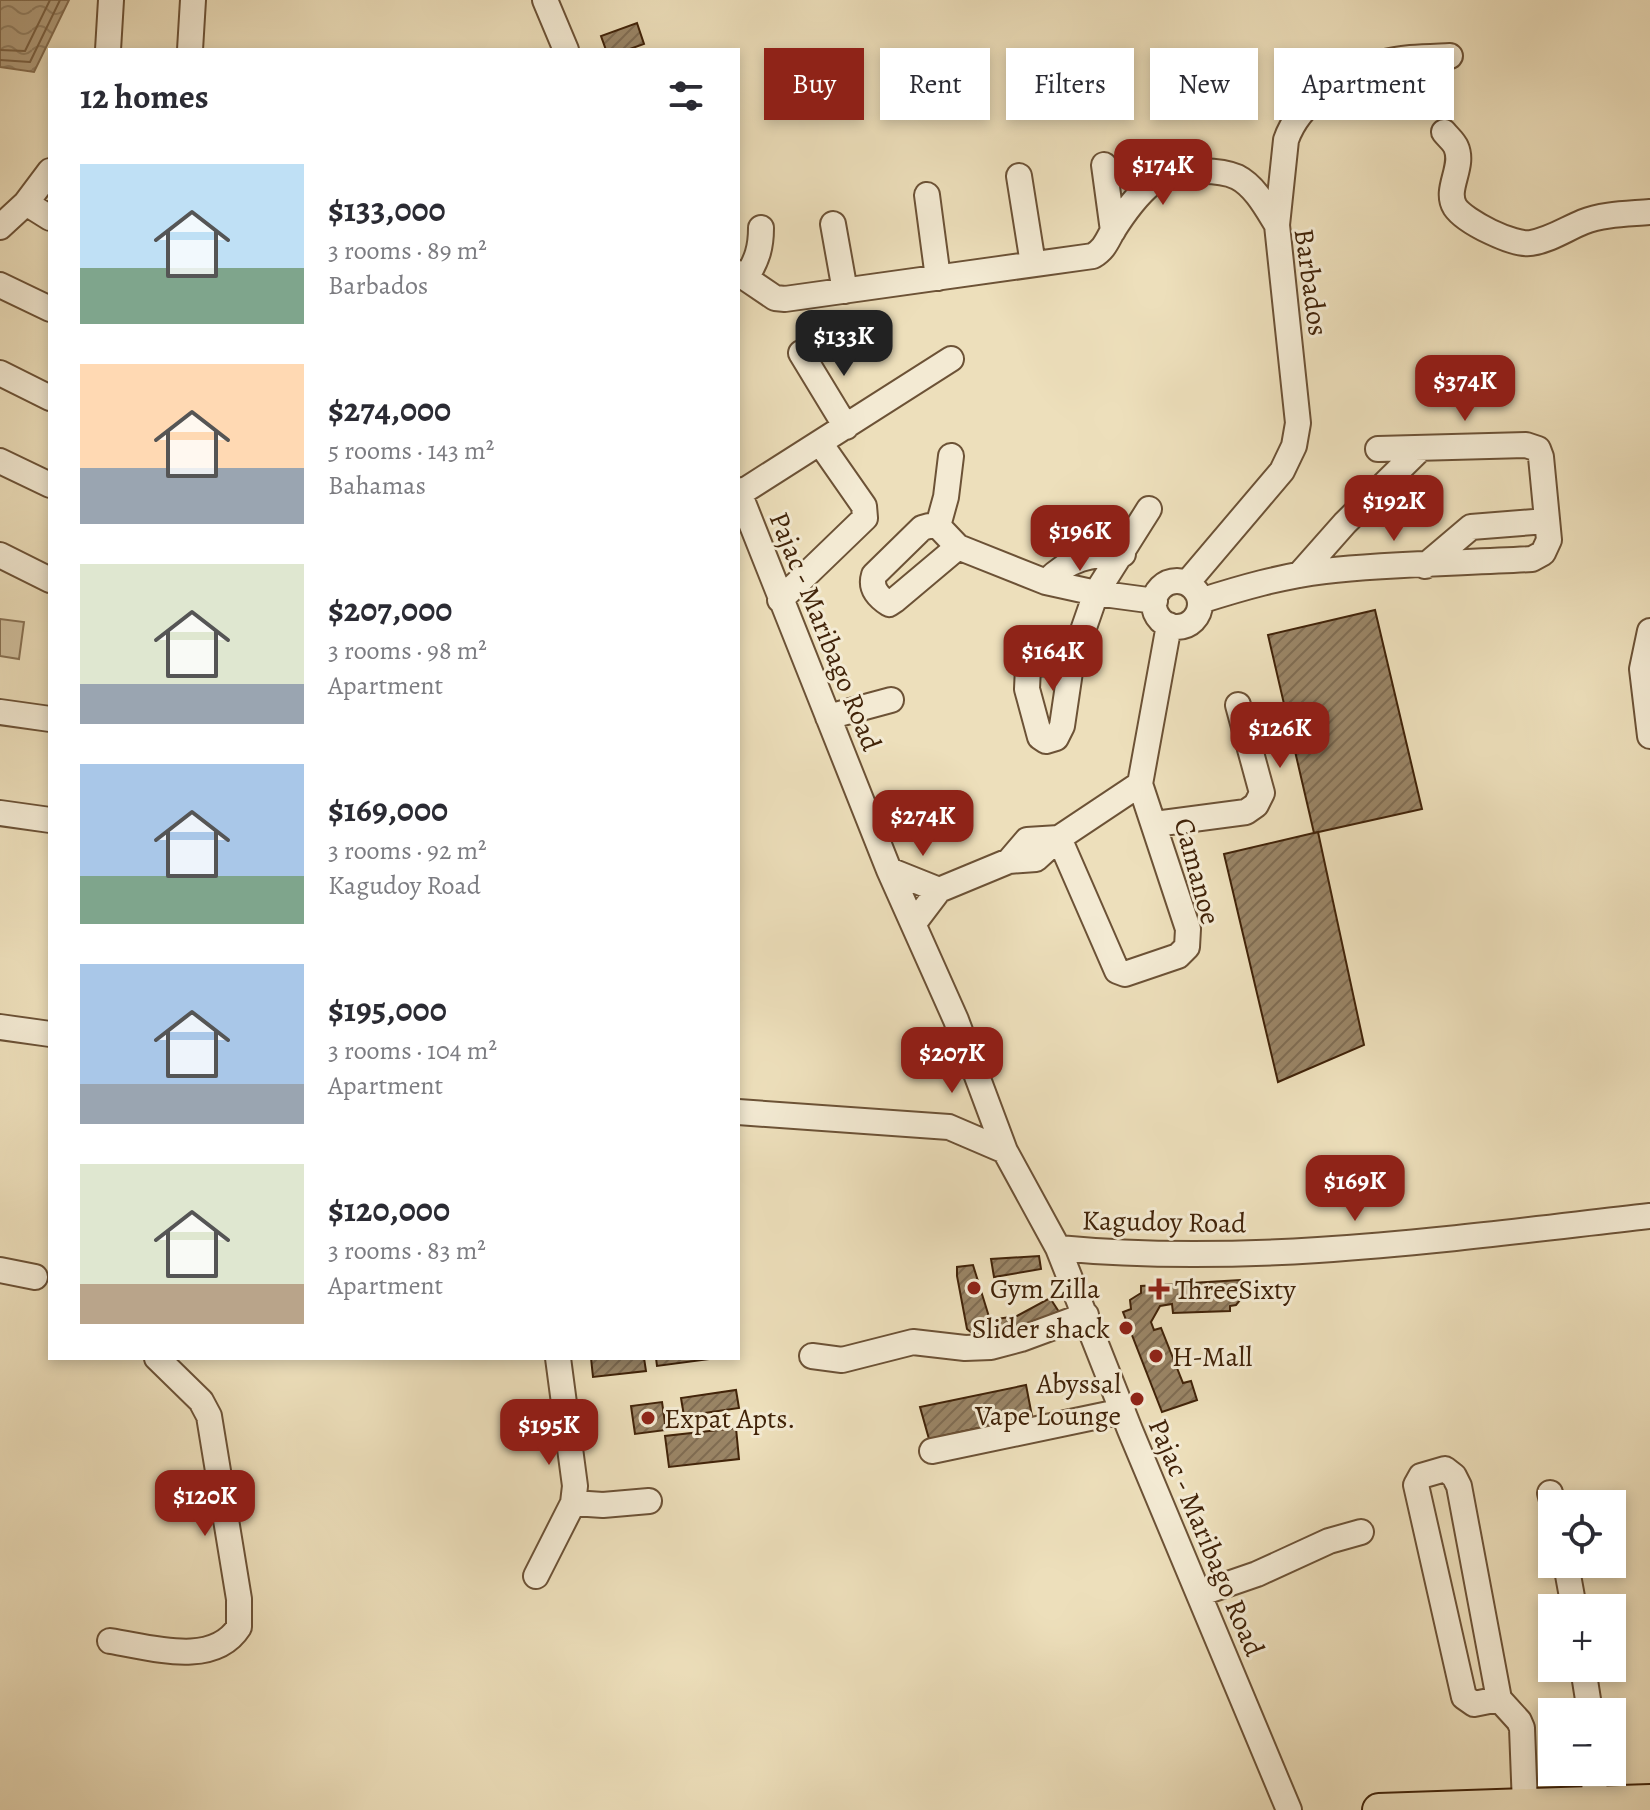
<!DOCTYPE html>
<html lang="en">
<head>
<meta charset="utf-8">
<style>
	:root { --surface:#fff; --page:#f2f2f3; --text:#2b2b33; --muted:#7c7c81; --accent:#8f2418 }
	body { margin:0; font-family:Alegreya,serif; background:var(--page); color:var(--text); height:100vh; display:flex; flex-direction:column; font-size:30px; white-space:nowrap }
	* { box-sizing:border-box; margin:0 }
	p { font-size:26px; color:var(--muted) }
	.icon { flex:none; width:44px; height:44px; fill:none; stroke:currentColor; stroke-width:2; stroke-linecap:round; stroke-linejoin:round }
	.map { position:relative; flex:1; overflow:hidden }
	.sheet { position:absolute; left:48px; top:48px; width:692px; height:1312px; display:flex; flex-direction:column; background:var(--surface); border-radius:0px; box-shadow:0 4px 12px #0003 }
	.sheet>* { flex:none }
	.banner { position:absolute; left:764px; top:48px; width:760px; height:72px; display:flex; gap:16px }
	.fabs { position:absolute; left:1538px; top:1490px; display:grid; gap:16px }
	.fabs a { display:grid; place-items:center; width:88px; height:88px; border-radius:0px; background:var(--surface); box-shadow:0 4px 12px #0003; font-size:40px }
	.price { position:absolute; translate:-50% -68px; padding:0 18px; border-radius:16px; background:var(--accent); color:#fff; font-size:26px; line-height:52px; filter:drop-shadow(0 2px 4px #0008) }
	.price::after { content:''; position:absolute; left:50%; top:48px; width:24px; height:18px; margin-left:-12px; background:inherit; clip-path:polygon(0 0,100% 0,50% 100%) }
	.price.active { background:#222; color:#fff }
	ul { padding:0; list-style:none }
	li { display:flex; align-items:center; gap:24px; height:200px; padding:0 32px }
	li span { display:grid; place-items:center; flex:none; width:224px; height:160px; border-radius:0px; color:#555 }
	li>.icon { margin-inline-start:auto }
	span .icon { width:96px; height:96px; fill:#fffc; stroke-width:1 }
	li b { font-size:34px }
	h2 { display:flex; justify-content:space-between; align-items:center; height:96px; padding:0 32px; font-size:34px }
	.chip { padding:0 28px; border-radius:0px; background:var(--surface); box-shadow:0 4px 12px #0003; font-size:28px; line-height:72px }
	.chip.active { background:var(--accent); color:#fff }
	.map>svg:first-child { display:block }
	.park { fill:#d0bf9d; stroke:#887153; stroke-width:2 }
	.water { fill:url(#water-waves); stroke:#856d4f; stroke-width:2 }
	.lines { fill:none; stroke-linecap:round; stroke-linejoin:round }
	.shore { stroke:#7a6144; stroke-width:2 }
	.building { fill:url(#building-hatch); stroke:#412309; stroke-width:2 }
	.minor-casing { stroke:#6c5236; stroke-width:28 }
	.major-casing { stroke:#412309; stroke-width:36 }
	.minor { stroke:#f3ead3; stroke-width:24 }
	.major { stroke:#eddfbb; stroke-width:32 }
	.poi-dot { fill:#8f2418; stroke:#f3ead3; stroke-width:3 }
	.labels { text-anchor:middle; stroke-width:6; stroke-linejoin:round; paint-order:stroke }
	.street-label { font-size:28px; fill:#412309; stroke:#f3ead3 }
	.poi-label { font-size:28px; fill:#412309; stroke:#f3ead3; text-anchor:start }
</style>
</head>
<body>
<div class="map">
<svg width="1650" height="1810" viewBox="0 0 1650 1810">
	<defs>
		<pattern id="water-waves" width="16" height="10" patternUnits="userSpaceOnUse" patternTransform="scale(2)"><rect width="16" height="10" fill="#b39f7e"/><path d="M0 5q4-4 8 0t8 0" fill="none" stroke="#938165"/></pattern>
		<pattern id="building-hatch" width="6" height="6" patternUnits="userSpaceOnUse" patternTransform="scale(2)"><rect width="6" height="6" fill="#9a8566"/><path d="M-1 1l2-2M0 6l6-6M5 7l2-2" fill="none" stroke="#7f6c52"/></pattern>
	</defs>
	<rect width="100%" height="100%" fill="#eddfbb"/>
	<filter id="stains"><feTurbulence type="fractalNoise" baseFrequency=".0025" numOctaves="4"/><feColorMatrix values="0 0 0 0 .2 0 0 0 0 .09 0 0 0 0 .02 0 0 0 .5 -.17"/></filter>
	<radialGradient id="worn" r=".72"><stop offset=".6" stop-color="#630" stop-opacity="0"/><stop offset="1" stop-color="#630" stop-opacity=".3"/></radialGradient>
	<!-- park -->
	<path class="park" d="M0,619L24,622L19,659L0,656Z"/>
	<!-- water -->
	<path class="water" d="M0,0H69L34,72L0,67Z"/>
	<g class="lines">
		<!-- shore -->
		<path class="shore" d="M0,50L25,51L50,0
			M0,60L30,62L60,0"/>
	</g>
	<!-- building -->
	<path class="building" d="M637,23L644,44L627,50H606L601,36Z
		M1375,610L1422,809L1314,833L1268,635Z
		M1318,832L1364,1045L1278,1082L1224,854Z
		M1039,1256L1041,1269L994,1277L991,1259Z
		M973,1265L990,1320L1017,1316L1050,1298L1061,1315L982,1341L967,1329L957,1276V1267Z
		M1240,1280L1241,1299L1236,1305L1230,1306V1311L1173,1313L1172,1304L1160,1306L1151,1322L1154,1330L1161,1328L1183,1383L1191,1381L1197,1400L1162,1412L1123,1312L1131,1309L1130,1300L1141,1293V1286Z
		M591,1358H644L646,1371L593,1377Z
		M656,1358H717L657,1366Z
		M1026,1385L1032,1416L929,1439L920,1407Z
		M736,1390L739,1408L684,1416L681,1398Z
		M662,1402L666,1430L635,1434L631,1406Z
		M736,1428L739,1459L669,1467L665,1436Z"/>
	<g class="lines">
		<defs>
			<path id="minor" d="M545,0L566,50
				M108,50L111,0
				M190,50L193,0
				M1444,132C1448,137 1454,142 1456,147C1465,167 1444,189 1455,207C1465,222 1514,246 1531,243C1550,240 1566,229 1583,222C1603,214 1628,214 1650,212
				M1104,165L1113,231
				M1019,176L1033,264
				M927,195L938,278
				M26,203L50,218
				M833,224L845,291
				M1277,225L1286,140C1299,102 1343,73 1381,63C1404,57 1427,57 1450,56
				M0,227L26,203L50,171
				M738,273L775,298L785,299L1093,256C1104,249 1106,243 1112,232C1122,216 1137,195 1152,183C1169,169 1217,168 1237,177C1255,186 1267,209 1277,225L1298,423L1294,446L1282,471L1187,583
				M746,278C757,260 761,248 761,228
				M0,285L50,309
				M801,353L846,427
				M0,373L50,398
				M0,461L50,485
				M738,490L889,870L956,1020L1005,1151L1058,1248L1130,1430L1289,1810
				M739,494L951,359
				M929,526H938L958,547L895,600L889,604C878,597 870,588 874,575L922,528Z
				M938,526L946,497L951,456
				M958,547L1046,582L1096,593L1155,601
				M0,555L50,580
				M1425,566L1471,527L1547,521
				M1299,575L1345,523L1420,449
				M1154 604a23 23 0 1 1 46 0a23 23 0 1 1-46 0Z
				M1046,582C1070,558 1089,554 1123,554
				M780,600L865,518L864,506L820,443
				M1200,601C1241,588 1282,576 1325,571C1391,563 1465,563 1532,559L1543,553L1549,540L1541,457L1538,449L1526,445L1378,449
				M1650,631L1642,669L1650,736
				M1035,663L1071,665L1062,726L1056,738L1046,741L1040,737L1027,689L1028,667Z
				M1071,665L1096,593L1149,509
				M0,712L50,719
				M828,717L891,700
				M1140,784L1169,625
				M0,813L50,820
				M1155,824L1246,812L1256,805L1262,793L1238,705
				M1059,838L1117,971L1125,974L1178,956L1187,947L1188,929L1140,784
				M1009,861L1027,840L1059,838
				M889,870L939,890
				M914,923L939,890L1009,861L1036,859L1059,838L1140,784
				M0,1027L50,1034
				M738,1112L949,1127L1005,1151
				M1058,1248C1256,1267 1454,1238 1650,1216
				M0,1270L35,1277
				M812,1356L842,1360L913,1342L965,1348L991,1347L1021,1339L1086,1315
				M932,1451L1123,1411
				M1445,1469L1454,1476L1459,1486L1499,1699L1474,1704L1464,1697L1416,1485L1421,1476Z
				M1550,1493L1553,1504
				M573,1503L603,1505L649,1501
				M1566,1564L1574,1608
				M536,1576L573,1503L575,1486L558,1358
				M1199,1594L1257,1574L1329,1541L1361,1532
				M110,1641C150,1647 213,1668 239,1627V1599L209,1416L201,1401L157,1358
				M1583,1668L1590,1712
				M1499,1699L1519,1721L1522,1728L1525,1805
				M1594,1772L1595,1803"/>
			<path id="major" d="M1379,1810L1650,1801"/>
		</defs>
		<!-- minor casing -->
		<use href="#minor" class="minor-casing"/>
		<!-- major casing -->
		<use href="#major" class="major-casing"/>
		<!-- minor -->
		<use href="#minor" class="minor"/>
		<!-- major -->
		<use href="#major" class="major"/>
	</g>
	<!-- markers -->
	<g class="poi-dot">
		<circle cx="974" cy="1288" r="8"/>
		<path d="M1155 1277h8v8h8v8h-8v8h-8v-8h-8v-8h8z"/>
		<circle cx="1126" cy="1328" r="8"/>
		<circle cx="1156" cy="1356" r="8"/>
		<circle cx="1137" cy="1399" r="8"/>
		<circle cx="648" cy="1418" r="8"/>
	</g>
	<g class="labels">
		<!-- street labels -->
		<g class="street-label">
			<text transform="translate(1312 282) rotate(82)" y="10">Barbados</text>
			<text transform="translate(826 631) rotate(68)" y="10">Pajac - Maribago Road</text>
			<text transform="translate(1198 871) rotate(75)" y="10">Camanoe</text>
			<text transform="translate(1164 1221) rotate(1)" y="10">Kagudoy Road</text>
			<text transform="translate(1207 1537) rotate(67)" y="10">Pajac - Maribago Road</text>
		</g>
		<!-- poi labels -->
		<g class="poi-label">
			<text x="990" y="1298">Gym Zilla</text>
			<text x="1175" y="1299">ThreeSixty</text>
			<text x="1110" y="1338" text-anchor="end">Slider shack</text>
			<text x="1172" y="1366">H-Mall</text>
			<text x="1121" y="1393" text-anchor="end">Abyssal<tspan x="1121" dy="32">Vape Lounge</tspan></text>
			<text x="664" y="1428">Expat Apts.</text>
		</g>
	</g>
	<rect width="100%" height="100%" filter="url(#stains)"/>
	<rect width="100%" height="100%" fill="url(#worn)"/>
</svg>
<div class="fabs">
<a><svg class="icon" aria-label="locate" viewBox="0 0 24 24"><circle cx="12" cy="12" r="6"/><path d="M12 2v4M12 18v4M2 12h4M18 12h4"/></svg></a>
<a>+</a>
<a>−</a>
</div>
<b class="price" style="left:1163px;top:207px">$174K</b>
<b class="price active" style="left:844px;top:378px">$133K</b>
<b class="price" style="left:1465px;top:423px">$374K</b>
<b class="price" style="left:1394px;top:543px">$192K</b>
<b class="price" style="left:1080px;top:573px">$196K</b>
<b class="price" style="left:1053px;top:693px">$164K</b>
<b class="price" style="left:1280px;top:770px">$126K</b>
<b class="price" style="left:923px;top:858px">$274K</b>
<b class="price" style="left:952px;top:1095px">$207K</b>
<b class="price" style="left:1355px;top:1223px">$169K</b>
<b class="price" style="left:549px;top:1467px">$195K</b>
<b class="price" style="left:205px;top:1538px">$120K</b>
<div class="banner">
<a class="chip active">Buy</a>
<a class="chip">Rent</a>
<a class="chip">Filters</a>
<a class="chip">New</a>
<a class="chip">Apartment</a>
</div>
<section class="sheet">
<h2>12 homes<svg class="icon" aria-label="filters" viewBox="0 0 24 24"><path d="M4 7h16M4 17h16"/><circle cx="9" cy="7" r="2"/><circle cx="15" cy="17" r="2"/></svg></h2>
<ul>
<li><span style="background:linear-gradient(#bfe0f5 65%,#7fa58c 0)"><svg class="icon" aria-label="home" viewBox="0 0 24 24"><path d="M3 11l9-7 9 7M6 9v11h12V9"/></svg></span><div><b>$133,000</b><p>3 rooms · 89 m²</p><p>Barbados</p></div></li>
<li><span style="background:linear-gradient(#ffd9b3 65%,#9aa5b1 0)"><svg class="icon" aria-label="home" viewBox="0 0 24 24"><path d="M3 11l9-7 9 7M6 9v11h12V9"/></svg></span><div><b>$274,000</b><p>5 rooms · 143 m²</p><p>Bahamas</p></div></li>
<li><span style="background:linear-gradient(#dfe7d0 75%,#9aa5b1 0)"><svg class="icon" aria-label="home" viewBox="0 0 24 24"><path d="M3 11l9-7 9 7M6 9v11h12V9"/></svg></span><div><b>$207,000</b><p>3 rooms · 98 m²</p><p>Apartment</p></div></li>
<li><span style="background:linear-gradient(#a9c7e8 70%,#7fa58c 0)"><svg class="icon" aria-label="home" viewBox="0 0 24 24"><path d="M3 11l9-7 9 7M6 9v11h12V9"/></svg></span><div><b>$169,000</b><p>3 rooms · 92 m²</p><p>Kagudoy Road</p></div></li>
<li><span style="background:linear-gradient(#a9c7e8 75%,#9aa5b1 0)"><svg class="icon" aria-label="home" viewBox="0 0 24 24"><path d="M3 11l9-7 9 7M6 9v11h12V9"/></svg></span><div><b>$195,000</b><p>3 rooms · 104 m²</p><p>Apartment</p></div></li>
<li><span style="background:linear-gradient(#dfe7d0 75%,#b9a48a 0)"><svg class="icon" aria-label="home" viewBox="0 0 24 24"><path d="M3 11l9-7 9 7M6 9v11h12V9"/></svg></span><div><b>$120,000</b><p>3 rooms · 83 m²</p><p>Apartment</p></div></li>
</ul>
</section>
</div>
</body>
</html>
